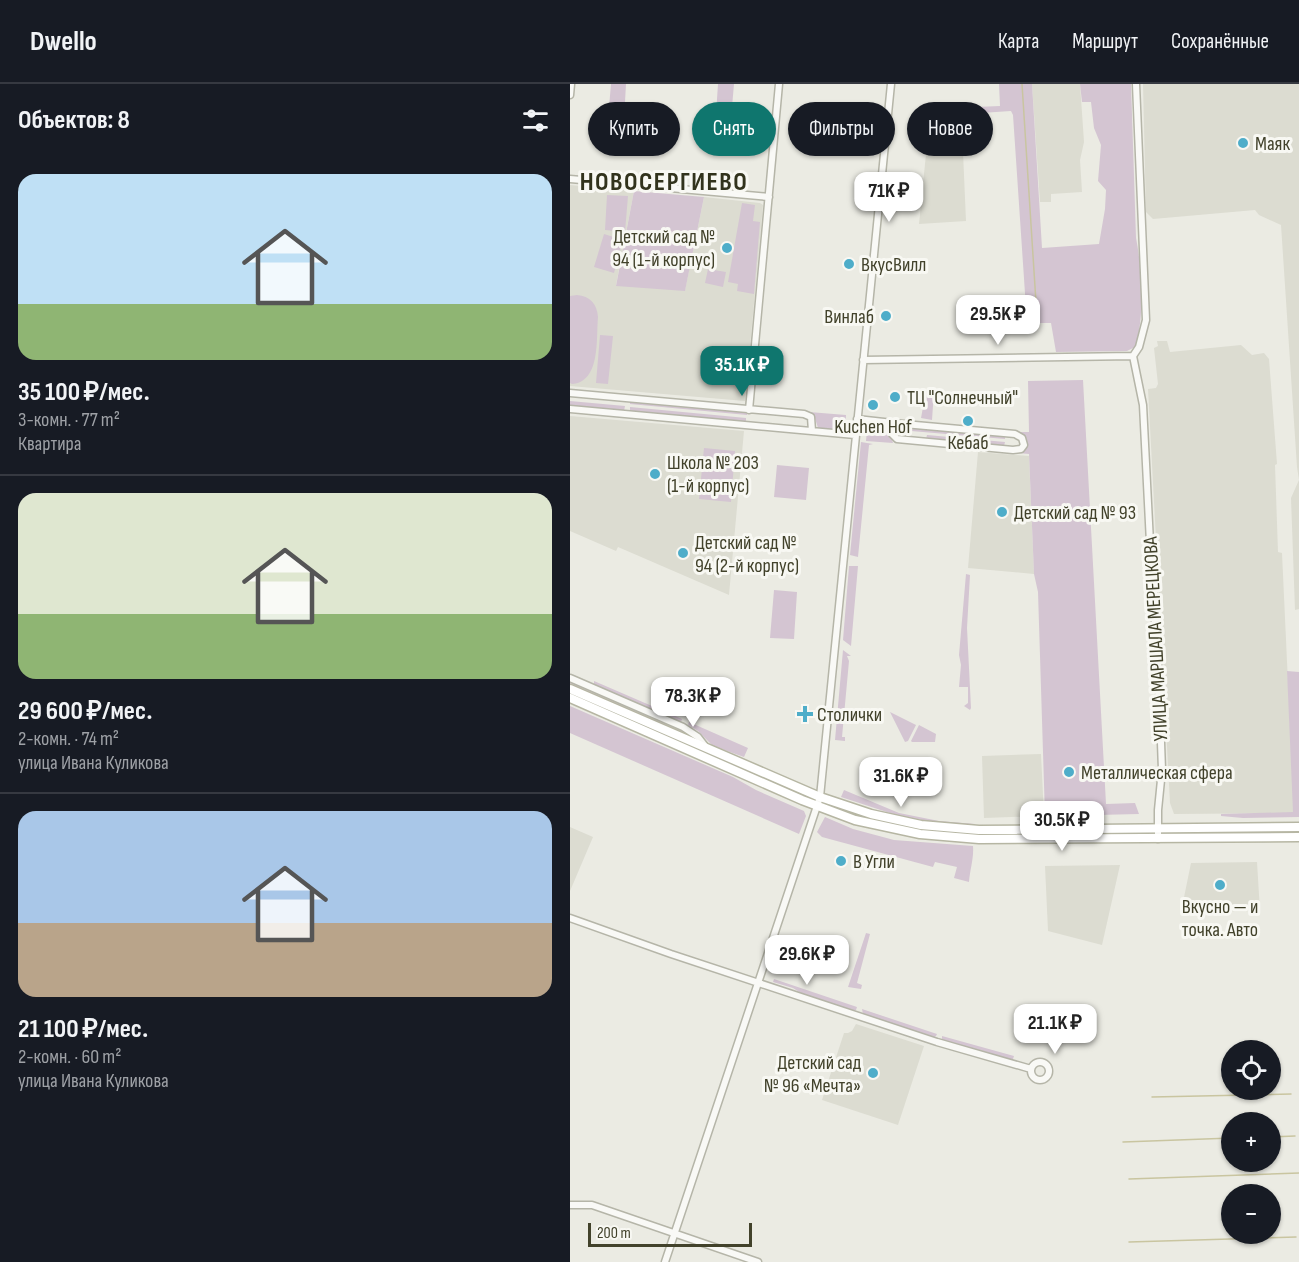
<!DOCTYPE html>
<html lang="ru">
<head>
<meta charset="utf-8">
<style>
	:root { --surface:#171b24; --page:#20242c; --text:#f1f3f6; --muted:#9ea1a6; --line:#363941; --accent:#0f766e }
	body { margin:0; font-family:"Sofia Sans Condensed",sans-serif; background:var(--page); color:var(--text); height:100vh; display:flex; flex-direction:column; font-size:22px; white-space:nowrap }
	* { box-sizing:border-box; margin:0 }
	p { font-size:20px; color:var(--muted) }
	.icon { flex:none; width:33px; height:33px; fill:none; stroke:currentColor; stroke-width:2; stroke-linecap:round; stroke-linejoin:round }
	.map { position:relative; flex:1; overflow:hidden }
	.sheet { display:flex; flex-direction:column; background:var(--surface); width:570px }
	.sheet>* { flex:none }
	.banner { position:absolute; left:18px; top:18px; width:570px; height:54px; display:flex; gap:12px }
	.tools { position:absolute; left:651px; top:956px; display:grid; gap:12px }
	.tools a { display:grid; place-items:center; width:60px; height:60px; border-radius:50%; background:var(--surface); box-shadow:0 2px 4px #0004; font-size:30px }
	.scale { position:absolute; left:18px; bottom:15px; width:164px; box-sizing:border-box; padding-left:6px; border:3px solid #42422b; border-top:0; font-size:16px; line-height:21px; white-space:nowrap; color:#42422b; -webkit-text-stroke:4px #f8f8f3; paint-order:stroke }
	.price { position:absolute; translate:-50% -51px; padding:0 14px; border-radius:12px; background:#fff; color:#222; font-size:20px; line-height:39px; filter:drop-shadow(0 2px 3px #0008) }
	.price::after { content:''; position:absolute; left:50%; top:36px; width:18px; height:14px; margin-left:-9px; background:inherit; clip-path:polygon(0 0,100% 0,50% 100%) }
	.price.on { background:var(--accent); color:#fff }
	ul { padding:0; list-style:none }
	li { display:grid; align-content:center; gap:12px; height:318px; padding:0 18px }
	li+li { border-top:2px solid var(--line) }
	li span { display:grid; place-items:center; height:186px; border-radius:18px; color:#555 }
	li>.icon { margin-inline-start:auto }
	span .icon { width:108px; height:108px; fill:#fffc; stroke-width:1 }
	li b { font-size:26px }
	h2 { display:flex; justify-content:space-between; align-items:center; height:72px; padding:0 18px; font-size:26px }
	.chip { padding:0 21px; border-radius:27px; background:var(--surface); box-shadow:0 2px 4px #0004; font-size:21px; line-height:54px }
	.chip.on { background:var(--accent); color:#fff }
	header { display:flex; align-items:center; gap:36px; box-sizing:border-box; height:84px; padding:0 30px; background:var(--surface); border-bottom:2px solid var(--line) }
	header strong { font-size:28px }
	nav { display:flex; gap:33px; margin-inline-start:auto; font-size:21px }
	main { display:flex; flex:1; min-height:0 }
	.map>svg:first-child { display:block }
	.built { fill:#dcdcd1 }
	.green { fill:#d4c5d2 }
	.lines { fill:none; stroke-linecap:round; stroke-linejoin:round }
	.stream { stroke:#c9c5a0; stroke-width:1.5 }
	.minor-casing { stroke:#b5b5a8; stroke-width:9 }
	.major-casing { stroke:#b6b6a3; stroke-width:11 }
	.minor { stroke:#f9f9f6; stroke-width:6 }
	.major { stroke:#fff; stroke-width:8 }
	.poi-dot { fill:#4eadc9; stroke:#f8f8f3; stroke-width:2 }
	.labels { text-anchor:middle; stroke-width:6; stroke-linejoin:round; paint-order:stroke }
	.poi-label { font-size:20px; fill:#42422b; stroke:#f8f8f3; text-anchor:start }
	.street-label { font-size:20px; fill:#42422b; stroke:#f8f8f3 }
	.district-label { font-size:26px; font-weight:bold; letter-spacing:1.5px; fill:#32331d; stroke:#f8f8f3 }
</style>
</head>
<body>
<header>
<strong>Dwello</strong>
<nav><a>Карта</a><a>Маршрут</a><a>Сохранённые</a></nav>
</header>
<main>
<section class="sheet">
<h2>Объектов: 8<svg class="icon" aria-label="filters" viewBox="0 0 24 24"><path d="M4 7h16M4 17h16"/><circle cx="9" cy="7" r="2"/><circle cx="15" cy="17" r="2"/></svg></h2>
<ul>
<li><span style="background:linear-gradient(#bfe0f5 70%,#8fb573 0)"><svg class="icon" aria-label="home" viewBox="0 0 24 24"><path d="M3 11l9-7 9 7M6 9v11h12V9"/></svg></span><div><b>35 100 ₽/мес.</b><p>3-комн. · 77 m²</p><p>Квартира</p></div></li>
<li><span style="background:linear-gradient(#dfe7d0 65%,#8fb573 0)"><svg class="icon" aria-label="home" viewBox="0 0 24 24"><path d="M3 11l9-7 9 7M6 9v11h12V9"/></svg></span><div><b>29 600 ₽/мес.</b><p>2-комн. · 74 m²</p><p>улица Ивана Куликова</p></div></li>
<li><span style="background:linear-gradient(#a9c7e8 60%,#b9a48a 0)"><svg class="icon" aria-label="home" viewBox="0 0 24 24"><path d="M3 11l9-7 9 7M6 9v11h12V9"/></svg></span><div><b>21 100 ₽/мес.</b><p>2-комн. · 60 m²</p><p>улица Ивана Куликова</p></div></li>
</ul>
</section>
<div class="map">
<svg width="729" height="1178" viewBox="0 0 729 1178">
	<rect width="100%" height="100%" fill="#ebebe3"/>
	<!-- built -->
	<path class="built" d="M462,0H510L514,58L510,76L512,108L481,110V118H470Z
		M573,0H729V396L727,383L711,141L689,131L685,126L583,135L576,128Z
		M393,68L396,137L349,140L356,70Z
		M0,101L64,107L46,201L115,206L134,113L190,119L193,121L175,317L0,302Z
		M587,257H597L600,268L671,261L682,271L694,269L699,275L707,380L705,381L708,468L712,469L724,729L604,730L600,719L578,305L586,304L588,300L584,264L588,262Z
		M0,332L174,347L159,511L48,463L46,467L0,447Z
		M408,368L459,372L464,490L398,484Z
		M729,396V525L725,526L721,414Z
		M471,670L474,732L414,734L412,672Z
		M0,743L23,753L0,807Z
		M687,778L690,827L611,828L621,779Z
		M550,781L532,861L478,847L475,782Z
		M286,940L354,962L328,1041L252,1016L274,949H278L282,947Z"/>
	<!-- green -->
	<path class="green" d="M41,0H56L54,36L38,35Z
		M148,0H164L160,46L145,45Z
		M429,0H462L472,164L529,160L535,125L536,106L528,97L531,61L524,44L521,18H512L510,0H561L566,154C572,184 575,234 565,263L557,267L486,268L481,239H457L443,31L441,27L381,31L382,24L430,22Z
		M64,107L134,113L115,207L46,202Z
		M37,111L58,112L55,148L35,146Z
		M172,119L185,121L183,137L190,138L184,210L167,207L168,200L158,198Z
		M34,150L53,156L44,189L24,183Z
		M138,185L156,188L153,203L135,199Z
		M7,211C20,212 27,220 28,233C26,254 31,298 2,300L0,299V212Z
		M30,251L43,252L38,300L26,299Z
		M513,296L536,720L565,719L569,730L485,732L483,721V732H475L468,508L464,490L459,370L448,369L453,366L457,359L454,352L448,348H459L458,297Z
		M356,307H364L362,336L351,334Z
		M0,317L55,322L54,327L0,322Z
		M60,318L177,328V331L60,320Z
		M60,323L176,334V338L60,327Z
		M239,328L276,331L275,347L248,344L244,331Z
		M342,344L435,352V355L341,347Z
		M297,347L320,349L323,359L296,357Z
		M357,351L435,358L434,362L356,355Z
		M291,358L303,360L299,361L288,473L280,471Z
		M134,364L165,367L161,418L129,415Z
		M207,381L239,384L236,416L204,413Z
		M279,482H288L281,562L273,556Z
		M396,490L400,491L397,544L401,624L400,626L394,622L398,619V603H389L391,581L389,571Z
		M204,506L227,508L224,555L200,554Z
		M273,566L281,572H277L279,577L272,653H275V657L265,656Z
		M717,587L729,588V733L673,734L651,732V730L723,728Z
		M0,597L117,648L125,654L0,600Z
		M24,597L112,635L111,638L24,600Z
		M0,622L163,693L186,706L234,727L236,732L229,750L0,649Z
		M320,628L346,641L338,657L335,658Z
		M119,638L178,664L174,673L143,662L128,647L118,641Z
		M349,641L366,650L365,658H342L341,657Z
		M274,706L329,729L369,737L405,740L404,742L368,739L329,732L271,713Z
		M255,733L283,745L324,756L403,762C404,774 400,785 399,798L384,794L387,783L365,778L363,783L252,753L247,748Z
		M296,849L300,850L287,899L292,901L291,905L278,903Z
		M204,895L287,923L286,926L283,927L234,911L223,904L203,898Z
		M292,925L367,950L366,952L363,954L293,930Z
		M372,952L444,972L442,978L372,957Z"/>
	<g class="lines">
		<!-- stream -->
		<path class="stream" d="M452,0L467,234
			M582,1013L721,1010
			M700,1053L725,1052
			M553,1058L662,1054
			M559,1095L729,1089
			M559,1158L726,1153"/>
		<defs>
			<path id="minor" d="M566,0L576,236L569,263L563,272L573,321L582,498L588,576L592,686L588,726V755
				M0,11L1,0
				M0,95L199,113
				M293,276L563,272
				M0,309L234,330L241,333L242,347
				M0,325L285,351
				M179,326L209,0
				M287,335L323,339
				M323,339L445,350L452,354L454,361L451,365L443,366L327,355L322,350Z
				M0,594L113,643L128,653L135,662
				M0,834L101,870L367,958L461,985
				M461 987a9 9 0 1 1 18 0a9 9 0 1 1-18 0Z
				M0,1121H22L188,1178
				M95,1178L250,713L321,0"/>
			<path id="major" d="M0,605L250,713L301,730L351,741L409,746L729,743
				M0,614L232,716L285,736L350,750L409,755L729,753"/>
		</defs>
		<!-- minor casing -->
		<use href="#minor" class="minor-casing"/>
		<!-- major casing -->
		<use href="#major" class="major-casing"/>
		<!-- minor -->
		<use href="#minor" class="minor"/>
		<!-- major -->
		<use href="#major" class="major"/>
	</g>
	<!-- markers -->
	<g class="poi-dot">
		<circle cx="673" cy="59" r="6"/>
		<circle cx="157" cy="164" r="6"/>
		<circle cx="279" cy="180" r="6"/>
		<circle cx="316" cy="232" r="6"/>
		<circle cx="325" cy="313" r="6"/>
		<circle cx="303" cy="321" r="6"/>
		<circle cx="398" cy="337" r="6"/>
		<circle cx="85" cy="390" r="6"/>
		<circle cx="432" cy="428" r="6"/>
		<circle cx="113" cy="469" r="6"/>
		<path d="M232 621h6v6h6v6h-6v6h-6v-6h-6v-6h6z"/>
		<circle cx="499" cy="688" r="6"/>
		<circle cx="271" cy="777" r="6"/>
		<circle cx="650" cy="801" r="6"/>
		<circle cx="303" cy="989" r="6"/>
	</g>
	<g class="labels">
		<!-- poi labels -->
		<g class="poi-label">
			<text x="685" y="66">Маяк</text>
			<text x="145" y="159" text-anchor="end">Детский сад №<tspan x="145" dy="23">94 (1-й корпус)</tspan></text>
			<text x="291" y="187">ВкусВилл</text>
			<text x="304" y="239" text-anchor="end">Винлаб</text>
			<text x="337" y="320">ТЦ "Солнечный"</text>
			<text x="303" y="349" text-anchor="middle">Kuchen Hof</text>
			<text x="398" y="365" text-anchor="middle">Кебаб</text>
			<text x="97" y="385">Школа № 203<tspan x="97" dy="23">(1-й корпус)</tspan></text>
			<text x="444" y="435">Детский сад № 93</text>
			<text x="125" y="465">Детский сад №<tspan x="125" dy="23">94 (2-й корпус)</tspan></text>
			<text x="247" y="637">Столички</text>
			<text x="511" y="695">Металлическая сфера</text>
			<text x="283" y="784">В Угли</text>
			<text x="650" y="829" text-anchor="middle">Вкусно — и<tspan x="650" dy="23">точка. Авто</tspan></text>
			<text x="291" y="985" text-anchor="end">Детский сад<tspan x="291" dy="23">№ 96 «Мечта»</tspan></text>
		</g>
		<!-- street labels -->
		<g class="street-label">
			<text transform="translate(585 555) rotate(-93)" y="7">УЛИЦА МАРШАЛА МЕРЕЦКОВА</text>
		</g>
		<!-- district labels -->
		<g class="district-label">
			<text x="94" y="106">НОВОСЕРГИЕВО</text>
		</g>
	</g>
</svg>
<div class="tools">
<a><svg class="icon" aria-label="locate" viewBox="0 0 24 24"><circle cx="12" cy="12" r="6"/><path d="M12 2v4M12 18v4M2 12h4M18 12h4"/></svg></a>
<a>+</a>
<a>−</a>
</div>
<div class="scale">200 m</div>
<b class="price" style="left:319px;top:139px">71K ₽</b>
<b class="price" style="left:428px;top:262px">29.5K ₽</b>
<b class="price on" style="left:172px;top:313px">35.1K ₽</b>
<b class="price" style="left:123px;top:644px">78.3K ₽</b>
<b class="price" style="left:331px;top:724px">31.6K ₽</b>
<b class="price" style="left:492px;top:768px">30.5K ₽</b>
<b class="price" style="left:237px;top:902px">29.6K ₽</b>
<b class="price" style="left:485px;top:971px">21.1K ₽</b>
<div class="banner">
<a class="chip">Купить</a>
<a class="chip on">Снять</a>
<a class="chip">Фильтры</a>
<a class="chip">Новое</a>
</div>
</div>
</main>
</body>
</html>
